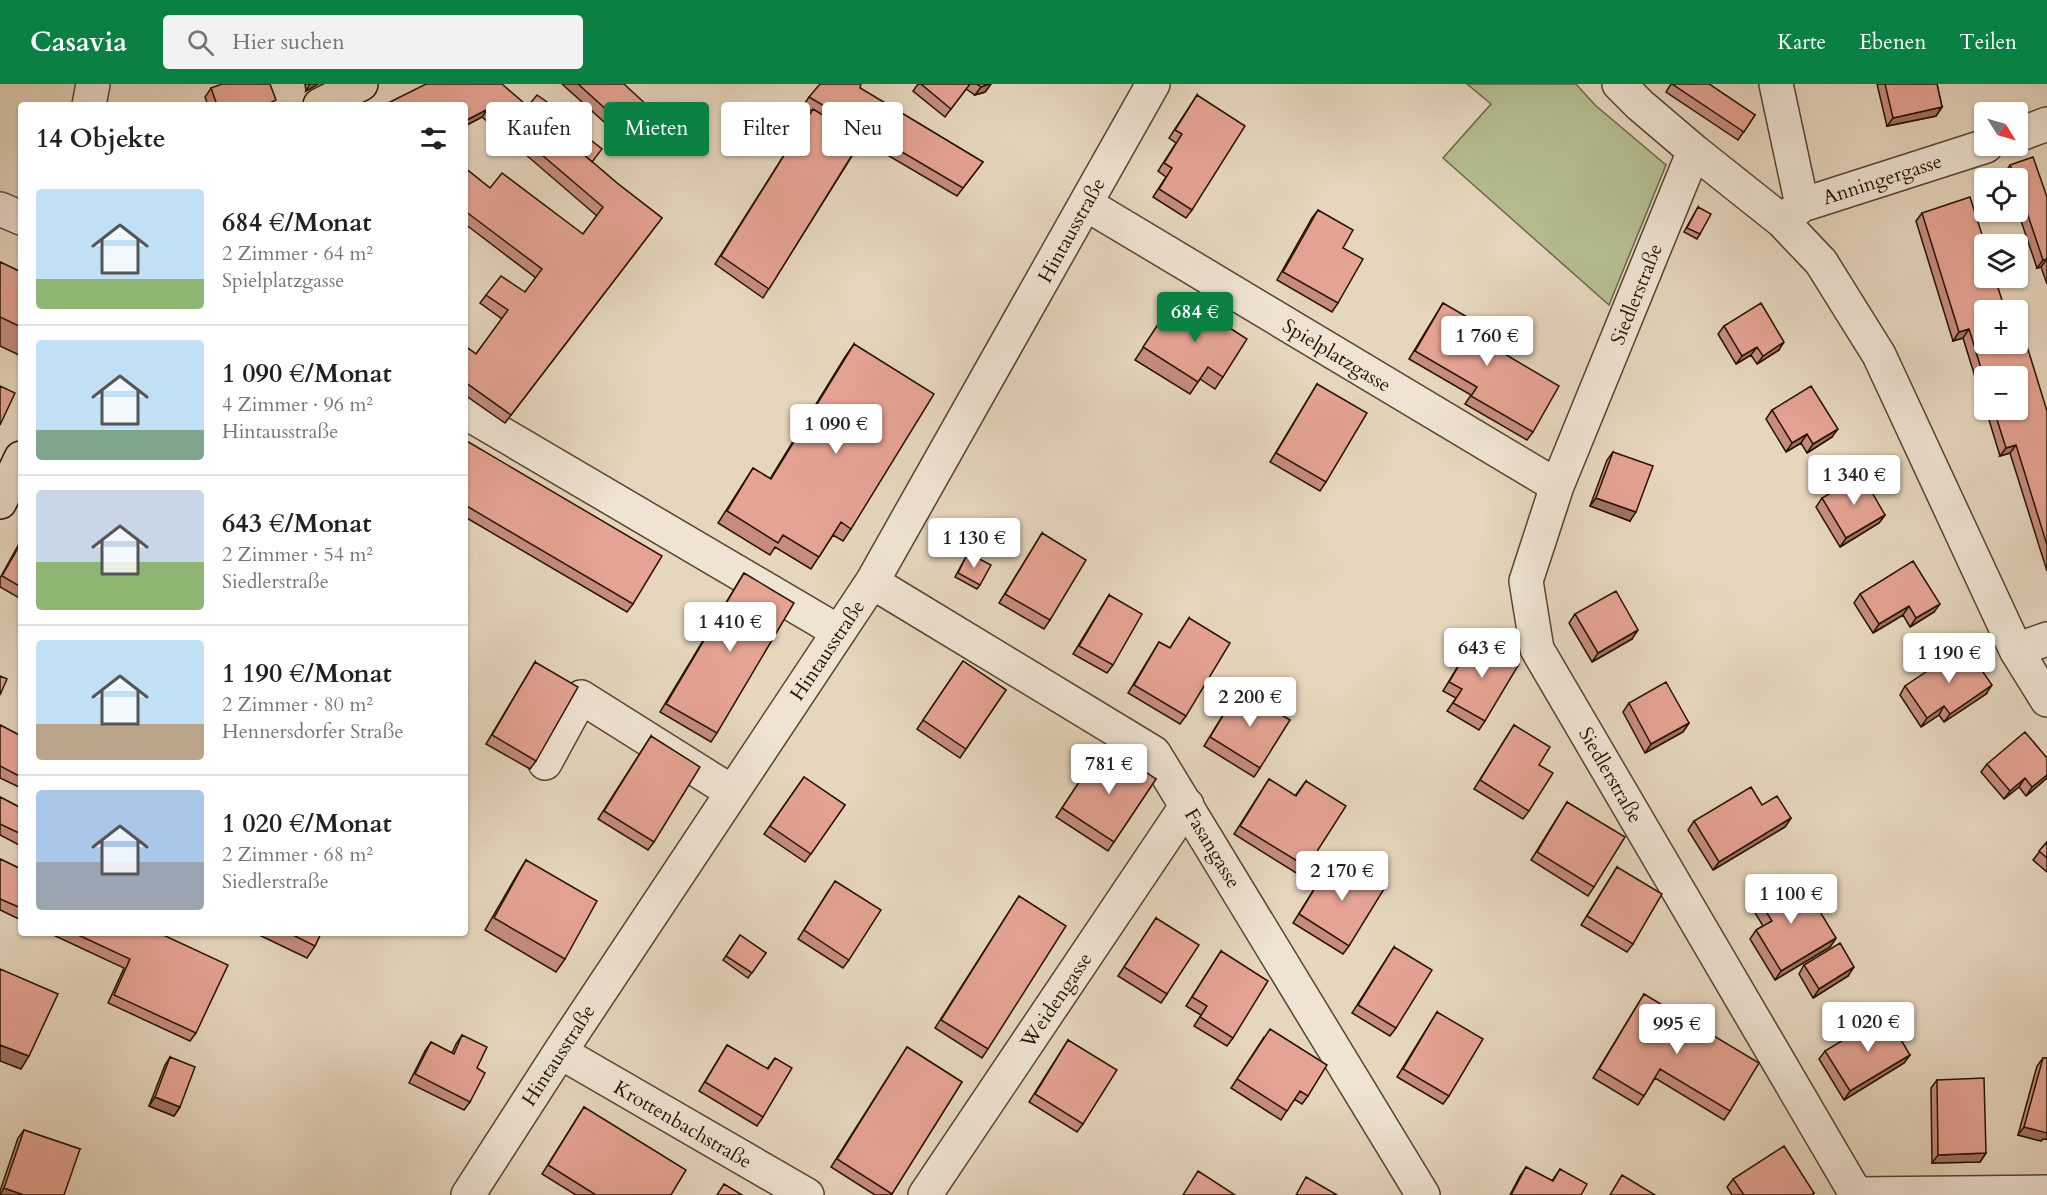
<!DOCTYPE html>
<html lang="de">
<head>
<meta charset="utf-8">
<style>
	:root { --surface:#fff; --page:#f2f2f2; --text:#202124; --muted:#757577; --line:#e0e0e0; --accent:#0b8043 }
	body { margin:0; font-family:Cardo,serif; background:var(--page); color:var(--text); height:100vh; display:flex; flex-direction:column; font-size:22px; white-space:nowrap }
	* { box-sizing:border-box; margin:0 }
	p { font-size:20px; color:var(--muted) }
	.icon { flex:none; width:33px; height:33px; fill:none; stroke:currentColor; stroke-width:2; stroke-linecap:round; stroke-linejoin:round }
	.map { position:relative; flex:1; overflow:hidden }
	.side { position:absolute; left:18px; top:18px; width:450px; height:834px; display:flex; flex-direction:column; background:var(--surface); border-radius:6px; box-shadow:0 2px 4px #0004 }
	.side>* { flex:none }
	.banner { position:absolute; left:486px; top:18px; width:570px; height:54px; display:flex; gap:12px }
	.needle { width:39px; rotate:127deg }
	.tools { position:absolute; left:1974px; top:18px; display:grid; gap:12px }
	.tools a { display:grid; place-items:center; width:54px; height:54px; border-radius:6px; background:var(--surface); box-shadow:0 2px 4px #0004; font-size:30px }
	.price { position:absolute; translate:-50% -51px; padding:0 14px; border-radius:6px; background:#fff; color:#222; font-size:20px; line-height:39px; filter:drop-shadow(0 2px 3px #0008) }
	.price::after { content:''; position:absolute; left:50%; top:36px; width:18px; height:14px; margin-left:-9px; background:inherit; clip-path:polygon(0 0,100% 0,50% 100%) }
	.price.on { background:var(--accent); color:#fff }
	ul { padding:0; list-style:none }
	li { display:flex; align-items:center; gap:18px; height:150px; padding:0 18px }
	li+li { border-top:2px solid var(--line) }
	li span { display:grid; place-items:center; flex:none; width:168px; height:120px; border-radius:6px; color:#555 }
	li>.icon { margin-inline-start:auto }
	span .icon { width:72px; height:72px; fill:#fffc; stroke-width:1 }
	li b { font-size:26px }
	h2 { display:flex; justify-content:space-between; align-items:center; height:72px; padding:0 18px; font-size:26px }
	.pill { padding:0 21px; border-radius:6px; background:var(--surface); box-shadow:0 2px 4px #0004; font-size:21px; line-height:54px }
	.pill.on { background:var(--accent); color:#fff }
	header { display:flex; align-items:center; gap:36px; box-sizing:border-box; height:84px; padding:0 30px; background:var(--accent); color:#fff }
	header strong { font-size:28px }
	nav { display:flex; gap:33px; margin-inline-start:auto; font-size:21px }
	.search { width:420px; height:54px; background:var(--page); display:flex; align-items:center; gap:15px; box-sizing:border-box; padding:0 21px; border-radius:6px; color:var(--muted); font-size:22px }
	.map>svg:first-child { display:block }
	.green { fill:#b5be91; stroke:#6e6848; stroke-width:1.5 }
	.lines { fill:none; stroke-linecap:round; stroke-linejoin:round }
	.minor-casing { stroke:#57432f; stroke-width:36 }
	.major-casing { stroke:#271200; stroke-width:36 }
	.minor { stroke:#efe4d4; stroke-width:33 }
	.major { stroke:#e6d6bd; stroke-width:33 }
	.wall { fill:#c58c7e; stroke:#271200; stroke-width:1.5 }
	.shaded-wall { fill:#a07267; stroke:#271200; stroke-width:1.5 }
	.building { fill:#e5a393; stroke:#271200; stroke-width:1.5 }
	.labels { text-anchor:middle; stroke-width:4.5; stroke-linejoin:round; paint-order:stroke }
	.street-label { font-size:20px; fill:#271200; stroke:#efe4d4 }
</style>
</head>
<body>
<header>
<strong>Casavia</strong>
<div class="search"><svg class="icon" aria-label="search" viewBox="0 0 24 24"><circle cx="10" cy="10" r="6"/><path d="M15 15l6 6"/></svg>Hier suchen</div>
<nav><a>Karte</a><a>Ebenen</a><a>Teilen</a></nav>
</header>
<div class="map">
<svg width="2047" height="1111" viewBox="0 0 2047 1111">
	<rect width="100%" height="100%" fill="#e6d6bd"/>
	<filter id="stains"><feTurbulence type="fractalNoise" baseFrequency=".00333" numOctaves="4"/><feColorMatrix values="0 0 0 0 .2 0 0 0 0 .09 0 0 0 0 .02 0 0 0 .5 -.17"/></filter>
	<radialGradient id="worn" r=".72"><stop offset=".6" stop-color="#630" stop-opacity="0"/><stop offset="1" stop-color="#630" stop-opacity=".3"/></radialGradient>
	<!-- green -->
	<path class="green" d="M1467,0H1576L1595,21L1666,81L1609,221L1443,74L1491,20Z"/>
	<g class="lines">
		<defs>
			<path id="minor" d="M1619,0L1640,21L1694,67L1782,137L1821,178L1879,271L2016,566L2047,616
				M1776,0L1802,121
				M89,21L93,0
				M2018,51L2047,40
				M1694,67L1557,402L1526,497L1537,565L1856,1110L2047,1108
				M1086,120L1557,402
				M0,125L21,134
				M1782,137L1802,121L1986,62
				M465,328L839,548
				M872,498L1154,669L1423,1111
				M2016,566L2047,555
				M545,679L581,613L732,708
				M560,968L807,1111
				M468,1111L560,968L872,498L1153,0
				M925,1111L1187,721"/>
			<path id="major" d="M320,21L361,0
				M0,418L21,374"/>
		</defs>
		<!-- minor casing -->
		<use href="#minor" class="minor-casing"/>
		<!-- major casing -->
		<use href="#major" class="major-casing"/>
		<!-- minor -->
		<use href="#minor" class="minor"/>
		<!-- major -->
		<use href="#major" class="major"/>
	</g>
	<!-- wall -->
	<path class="wall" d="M305,0H318L306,7Z
		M426,0L537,31L617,99L662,134L505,339L465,311V262L476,270L502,235L480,219L486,211L525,208L536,194L465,140V84L490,104L583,150L597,132L482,33L465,42Z
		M562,0H624L644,32L624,56Z
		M918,0H991L985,8L975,11L966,5L945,33L913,7Z
		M1671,0H1709L1755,31L1738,56L1666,8Z
		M1877,0H1937L1942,23L1936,32L1887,42Z
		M211,4L273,21H208L205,13Z
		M860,4L983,78L957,112L862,56L763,214L715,180L812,27L803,22L809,13Z
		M1197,11L1192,126L1186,134L1153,113L1166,93L1158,87L1176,59L1169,54Z
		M2010,81L2047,113V200L2041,183L2037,184L2018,128V94H2006L2004,90Z
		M1698,123L1700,150L1697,155L1684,148Z
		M1318,126L1343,164L1338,219L1332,228L1277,196L1312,134Z
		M1922,129L1984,226L2047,327V487L2010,369L2000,372L1986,326H2018L1984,292V322L1963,254L1953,257L1916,137Z
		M0,178L21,188V272L0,262Z
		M1189,218L1223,293L1215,305L1200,295L1190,310L1135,276L1165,230L1176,236Z
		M1443,219L1498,266L1533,348L1527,356L1465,320L1471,311L1409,275Z
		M1724,242L1779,266L1757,280L1751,271L1736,280L1718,250Z
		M854,260L851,445L843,457L833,451L811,485L775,463L770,471L718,439L753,384L770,395L845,273Z
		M1317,300L1326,398L1320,407L1270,378Z
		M1772,326L1832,353L1807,369L1801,359L1786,368L1766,335Z
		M465,356L633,520L627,528L465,433Z
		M1613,368L1630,437L1590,422L1607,376Z
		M1822,414L1885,431L1879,439L1840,463L1816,423Z
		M1042,449L1050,536L1044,545L999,519Z
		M21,456V515L0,503V494Z
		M968,469L980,501L977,505L955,493Z
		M744,489L717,649L711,658L660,628Z
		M1860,510L1934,528L1910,543L1903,531L1873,549L1854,519Z
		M1109,511L1113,581L1107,589L1073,570Z
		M1575,530L1632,555L1592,578L1569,539Z
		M1189,534L1186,632L1180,640L1128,609L1159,558L1170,564Z
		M1475,554L1485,637L1479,646L1447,627L1456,614L1443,607Z
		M963,577L1006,606L960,674L917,645Z
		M535,578L536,677L530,685L486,660Z
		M1905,602L1986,610L1944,638L1939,631L1921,643L1900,611Z
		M1239,605L1260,684L1254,693L1204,662Z
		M1629,619L1689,639L1683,648L1645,669L1623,628Z
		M0,641L21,652V704L0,694Z
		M1514,641L1539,681L1529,727L1523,735L1474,705Z
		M651,652L654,758L648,766L598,735Z
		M1095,674L1107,682L1156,695L1108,767L1056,733Z
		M1987,680L2047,694L2026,712L2019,703L2004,715L1981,688Z
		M804,693L845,721L805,778L764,750Z
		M1269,695L1295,712L1306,697L1307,783L1301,792L1234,750Z
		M0,713L21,724V762L0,751Z
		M1567,718L1594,803L1588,812L1531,776Z
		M1762,721L1791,734L1785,743L1713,786L1688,746L1694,737Z
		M2047,758V788L2033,776Z
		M1334,773L1349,862L1343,870L1293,839Z
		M0,775L21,785V836L0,826Z
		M526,776L565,875L556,888L485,846L518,789Z
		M1617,783L1633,860L1627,868L1581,841Z
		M1781,804L1836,854L1830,863L1775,896L1750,855L1756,846L1763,842L1748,817L1754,809Z
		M829,806L849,876L843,884L798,855Z
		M1019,812L988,965L982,974L935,944Z
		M1156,834L1167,910L1161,919L1118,892Z
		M49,849H159L196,949L190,957L108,919L124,884Z
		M255,849H321L315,862L307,874Z
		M740,851L766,869L748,894L723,876Z
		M1394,863L1396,944L1390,952L1352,929Z
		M1221,867L1233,954L1227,962L1194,942L1201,931L1186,922Z
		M1804,881L1848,892L1813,914L1799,890Z
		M1644,910L1730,1027L1724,1036L1655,994L1638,1021L1593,994Z
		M1437,928L1449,1012L1443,1020L1397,993Z
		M462,951L477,984L470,1018L464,1026L409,999L425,967L431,958L452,969L456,960Z
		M1264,953L1308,1012L1302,1020L1294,1015L1281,1036L1231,1004Z
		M1068,956L1083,1040L1077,1048L1029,1018Z
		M727,961L767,985L775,974L763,1033L757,1042L699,1007Z
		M907,963L962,998L891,1111H875L831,1083Z
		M1825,967L1910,971L1904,979L1844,1016L1819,975Z
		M170,973L180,1023L174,1032L149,1022L165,981Z
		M2043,974H2047V1055H2043L2041,1057L2018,1051L2037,982Z
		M1937,996L1986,1069L1980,1078L1932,1079L1931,1004Z
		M584,1023L671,1111H576L542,1090Z
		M24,1046L80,1065L0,1111V1107L18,1054Z
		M1526,1083L1552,1097L1560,1085L1581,1111H1510L1520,1092Z
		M1733,1095L1814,1109L1813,1111H1732L1727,1103Z"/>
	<!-- shaded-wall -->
	<path class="shaded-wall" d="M310,0H318L306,7Z
		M989,0H991L985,8L975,11L981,3Z
		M1942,23L1936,32L1887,42L1893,34Z
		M650,24L644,32L624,56L630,47Z
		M488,25L482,33L465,42V37Z
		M2047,175L2041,183L2037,184L2043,176Z
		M1969,245L1963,254L1953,257L1959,248Z
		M1784,258L1779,266L1757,280L1763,272Z
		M1757,263L1751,271L1736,280L1742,272Z
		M1838,345L1832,353L1807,369L1813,360Z
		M1807,350L1801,359L1786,368L1792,359Z
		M2016,361L2010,369L2000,372L2006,364Z
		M1596,414L1636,428L1630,437L1590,422Z
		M1885,431L1879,439L1840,463L1846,454Z
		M1940,520L1934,528L1910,543L1916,534Z
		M1909,522L1903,531L1873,549L1879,540Z
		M1638,546L1632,555L1592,578L1598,569Z
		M1992,601L1986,610L1944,638L1950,630Z
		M1944,622L1939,631L1921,643L1927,634Z
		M1689,639L1683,648L1645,669L1651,660Z
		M2047,691V694L2026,712L2032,703Z
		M2025,694L2019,703L2004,715L2010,707Z
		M1791,734L1785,743L1713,786L1719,778Z
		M1836,854L1830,863L1775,896L1781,887Z
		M1854,883L1848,892L1813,914L1819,905Z
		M0,961L29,972L21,985L0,977Z
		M1910,971L1904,979L1844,1016L1850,1007Z
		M155,1013L180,1023L174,1032L149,1022Z
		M2024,1043L2047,1047V1055H2043L2041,1057L2018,1051Z
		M1986,1069L1980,1078L1932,1079L1938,1071Z
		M4,1104L24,1111H0Z"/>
	<!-- building -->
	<path class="building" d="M222,0H270L276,16L266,21H217L211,4Z
		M426,0H502L617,99L662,134L511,331L465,298V262L476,270L508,226L486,211L501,192L525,208L542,185L465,127V84L490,104L502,89L583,150L603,123L488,25L465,37V21H384Z
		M578,0H624L650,24L630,47Z
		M820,0H861L860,4L983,78L963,104L809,13Z
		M921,0H970L951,25Z
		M977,0H989L981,3Z
		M1672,0H1709L1755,31L1744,48Z
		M1885,0H1937L1942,23L1893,34Z
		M537,11L547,18L537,30L528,22Z
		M1197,11L1245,42L1192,126L1159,105L1172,84L1164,79L1182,50L1175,46Z
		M813,25L862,55L769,205L721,172Z
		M583,50L602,65L592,78L574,62Z
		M2033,73L2047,113V175L2043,176L2018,102V94H2015L2010,81Z
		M1970,113L1985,160L1984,194H1995L2005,226H1984V260H2018V233L2047,327V461L2016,361L2006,364L1994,326H2018V292H1984V294L1969,245L1959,248L1922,129Z
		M1698,123L1711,130L1700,150L1687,144Z
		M1318,126L1353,146L1343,164L1363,175L1338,219L1283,188Z
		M0,178L21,188V243L0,233Z
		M1189,218L1247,255L1223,293L1208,283L1198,298L1143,263L1165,230L1177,237Z
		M1443,219L1505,255L1498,266L1559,302L1533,348L1471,312L1477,303L1415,267Z
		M1761,219L1784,258L1763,272L1757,263L1742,272L1724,242Z
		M854,260L934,310L851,445L841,438L819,473L783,451L778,459L727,427L753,384L771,395Z
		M1317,300L1367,329L1326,398L1276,369Z
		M0,302L15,309L0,341Z
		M1811,302L1838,345L1813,360L1807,350L1792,359L1772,326Z
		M465,356L662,472L633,520L465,421Z
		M1613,368L1653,382L1636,428L1596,414Z
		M1862,391L1885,431L1846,454L1822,414Z
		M1042,449L1086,476L1050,536L1005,510Z
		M21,459V503L2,492Z
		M968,469L991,481L980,501L958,489Z
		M1913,477L1940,520L1916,534L1909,522L1879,540L1860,510Z
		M744,489L794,519L717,649L666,620Z
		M1616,507L1638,546L1598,569L1575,530Z
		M1109,511L1142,530L1113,581L1079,562Z
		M1189,534L1230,559L1186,632L1134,601L1159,558L1170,564Z
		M1475,554L1519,580L1485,637L1453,619L1462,605L1449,598Z
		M1965,562L1992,601L1950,630L1944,622L1927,634L1905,602Z
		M963,577L1006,606L966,665L923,636Z
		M535,578L578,603L536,677L492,651Z
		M0,592L7,595L0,611Z
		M1666,598L1689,639L1651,660L1629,619Z
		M1239,605L1290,636L1260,684L1210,653Z
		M0,641L21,652V693L0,682Z
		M1514,641L1550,663L1539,681L1553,689L1529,727L1480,696Z
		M2025,648L2047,674V691L2032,703L2025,694L2010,707L1987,680Z
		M651,652L700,683L654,758L604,727Z
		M1116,668L1156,695L1114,758L1062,724L1095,674L1107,682Z
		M804,693L845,721L811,770L770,742Z
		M1269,695L1296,712L1306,697L1346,722L1307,783L1240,742Z
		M1751,703L1762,721L1777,712L1791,734L1719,778L1694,737Z
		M0,713L21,724V750L0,740Z
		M1567,718L1625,753L1594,803L1537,768Z
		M2047,758V774L2039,767Z
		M1334,773L1384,805L1349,862L1299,830Z
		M0,775L21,785V824L0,815Z
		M526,776L597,817L565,875L494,834Z
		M1617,783L1662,810L1633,860L1587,832Z
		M1776,796L1781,804L1790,798L1802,819L1811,813L1836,854L1781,887L1756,846L1772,837L1754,809Z
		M835,797L881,826L849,876L804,846Z
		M1019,812L1066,842L988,965L941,936Z
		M1156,834L1199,861L1167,910L1124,883Z
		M74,849H159L228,881L196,949L114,911L130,875Z
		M289,849H321L315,862Z
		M740,851L766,869L752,889L726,872Z
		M1840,859L1854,883L1819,905L1804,881Z
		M1394,863L1432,886L1396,944L1358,921Z
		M1221,867L1268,897L1233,954L1200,933L1207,922L1192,913Z
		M0,885L58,910L29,972L0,961Z
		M1644,910L1759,979L1730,1027L1660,985L1644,1012L1599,985Z
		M1437,928L1483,955L1449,1012L1403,985Z
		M1886,930L1910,971L1850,1007L1825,967Z
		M1270,945L1327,981L1308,1012L1300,1007L1287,1027L1237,995Z
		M462,951L487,963L477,984L485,989L470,1018L415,990L431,958L454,970Z
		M1068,956L1117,986L1083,1040L1035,1010Z
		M727,961L768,985L775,974L792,984L763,1033L705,998Z
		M907,963L962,998L892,1110L837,1075Z
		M170,973L195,983L180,1023L155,1013Z
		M2043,974H2047V1049L2024,1043Z
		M1984,994L1986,1069L1938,1071L1937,996Z
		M584,1023L686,1086L671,1111H596L548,1081Z
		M24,1046L80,1065L64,1111H24L4,1104Z
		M1784,1062L1814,1109L1811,1111H1744L1733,1095Z
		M1526,1083L1553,1097L1560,1085L1587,1100L1581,1111H1511Z
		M1198,1087L1235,1111H1183Z
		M1622,1091L1655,1111H1610Z
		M1306,1093L1337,1111H1296Z
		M724,1100L742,1111H717Z"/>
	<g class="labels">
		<!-- street labels -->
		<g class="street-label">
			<text transform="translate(1882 95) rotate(-18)" y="7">Anningergasse</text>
			<text transform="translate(1071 146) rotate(-61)" y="7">Hintausstraße</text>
			<text transform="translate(1636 210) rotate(-68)" y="7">Siedlerstraße</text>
			<text transform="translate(1337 271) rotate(31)" y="7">Spielplatzgasse</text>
			<text transform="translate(827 566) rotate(-56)" y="7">Hintausstraße</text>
			<text transform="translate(1611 691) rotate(60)" y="7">Siedlerstraße</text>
			<text transform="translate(1213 764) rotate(59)" y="7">Fasangasse</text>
			<text transform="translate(1056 916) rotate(-56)" y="7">Weidengasse</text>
			<text transform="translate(558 971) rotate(-57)" y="7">Hintausstraße</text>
			<text transform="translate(683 1040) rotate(30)" y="7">Krottenbachstraße</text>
		</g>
	</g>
	<rect width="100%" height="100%" filter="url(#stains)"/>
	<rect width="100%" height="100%" fill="url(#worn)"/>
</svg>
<div class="tools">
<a><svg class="needle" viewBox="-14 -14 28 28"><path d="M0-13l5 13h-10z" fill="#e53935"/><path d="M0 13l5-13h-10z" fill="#757577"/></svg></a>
<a><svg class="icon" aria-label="locate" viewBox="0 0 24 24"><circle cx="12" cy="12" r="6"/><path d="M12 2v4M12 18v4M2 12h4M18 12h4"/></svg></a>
<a><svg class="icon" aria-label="layers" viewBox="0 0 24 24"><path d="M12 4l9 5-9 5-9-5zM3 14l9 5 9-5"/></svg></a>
<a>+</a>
<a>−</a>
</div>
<b class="price on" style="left:1195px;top:259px">684 €</b>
<b class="price" style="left:1487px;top:283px">1 760 €</b>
<b class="price" style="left:836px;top:371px">1 090 €</b>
<b class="price" style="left:1854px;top:422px">1 340 €</b>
<b class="price" style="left:974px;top:485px">1 130 €</b>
<b class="price" style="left:730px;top:569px">1 410 €</b>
<b class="price" style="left:1482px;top:595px">643 €</b>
<b class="price" style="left:1949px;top:600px">1 190 €</b>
<b class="price" style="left:1250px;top:644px">2 200 €</b>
<b class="price" style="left:1109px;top:711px">781 €</b>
<b class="price" style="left:1342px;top:818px">2 170 €</b>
<b class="price" style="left:1791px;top:841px">1 100 €</b>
<b class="price" style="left:1868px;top:969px">1 020 €</b>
<b class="price" style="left:1677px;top:971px">995 €</b>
<div class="banner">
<a class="pill">Kaufen</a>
<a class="pill on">Mieten</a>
<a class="pill">Filter</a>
<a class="pill">Neu</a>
</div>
<section class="side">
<h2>14 Objekte<svg class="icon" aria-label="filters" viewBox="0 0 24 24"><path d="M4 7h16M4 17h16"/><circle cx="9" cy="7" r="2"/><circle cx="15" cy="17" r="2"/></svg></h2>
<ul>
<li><span style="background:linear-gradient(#bfe0f5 75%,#8fb573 0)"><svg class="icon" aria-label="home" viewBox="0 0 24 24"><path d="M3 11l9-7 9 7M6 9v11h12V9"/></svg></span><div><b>684 €/Monat</b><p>2 Zimmer · 64 m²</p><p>Spielplatzgasse</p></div></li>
<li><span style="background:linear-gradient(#bfe0f5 75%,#7fa58c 0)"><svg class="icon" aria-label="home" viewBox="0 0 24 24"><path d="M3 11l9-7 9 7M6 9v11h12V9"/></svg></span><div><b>1 090 €/Monat</b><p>4 Zimmer · 96 m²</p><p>Hintausstraße</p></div></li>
<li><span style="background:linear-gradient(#c9d6e8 60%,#8fb573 0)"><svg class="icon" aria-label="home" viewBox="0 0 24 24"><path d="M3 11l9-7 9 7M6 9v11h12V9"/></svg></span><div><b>643 €/Monat</b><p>2 Zimmer · 54 m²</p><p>Siedlerstraße</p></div></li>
<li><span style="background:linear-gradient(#bfe0f5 70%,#b9a48a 0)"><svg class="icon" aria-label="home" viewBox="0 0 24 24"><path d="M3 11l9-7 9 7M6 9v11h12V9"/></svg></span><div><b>1 190 €/Monat</b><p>2 Zimmer · 80 m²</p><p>Hennersdorfer Straße</p></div></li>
<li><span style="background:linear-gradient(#a9c7e8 60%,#9aa5b1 0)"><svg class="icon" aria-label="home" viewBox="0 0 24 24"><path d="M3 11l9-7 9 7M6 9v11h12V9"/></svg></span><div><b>1 020 €/Monat</b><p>2 Zimmer · 68 m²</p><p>Siedlerstraße</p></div></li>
</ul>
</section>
</div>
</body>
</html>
